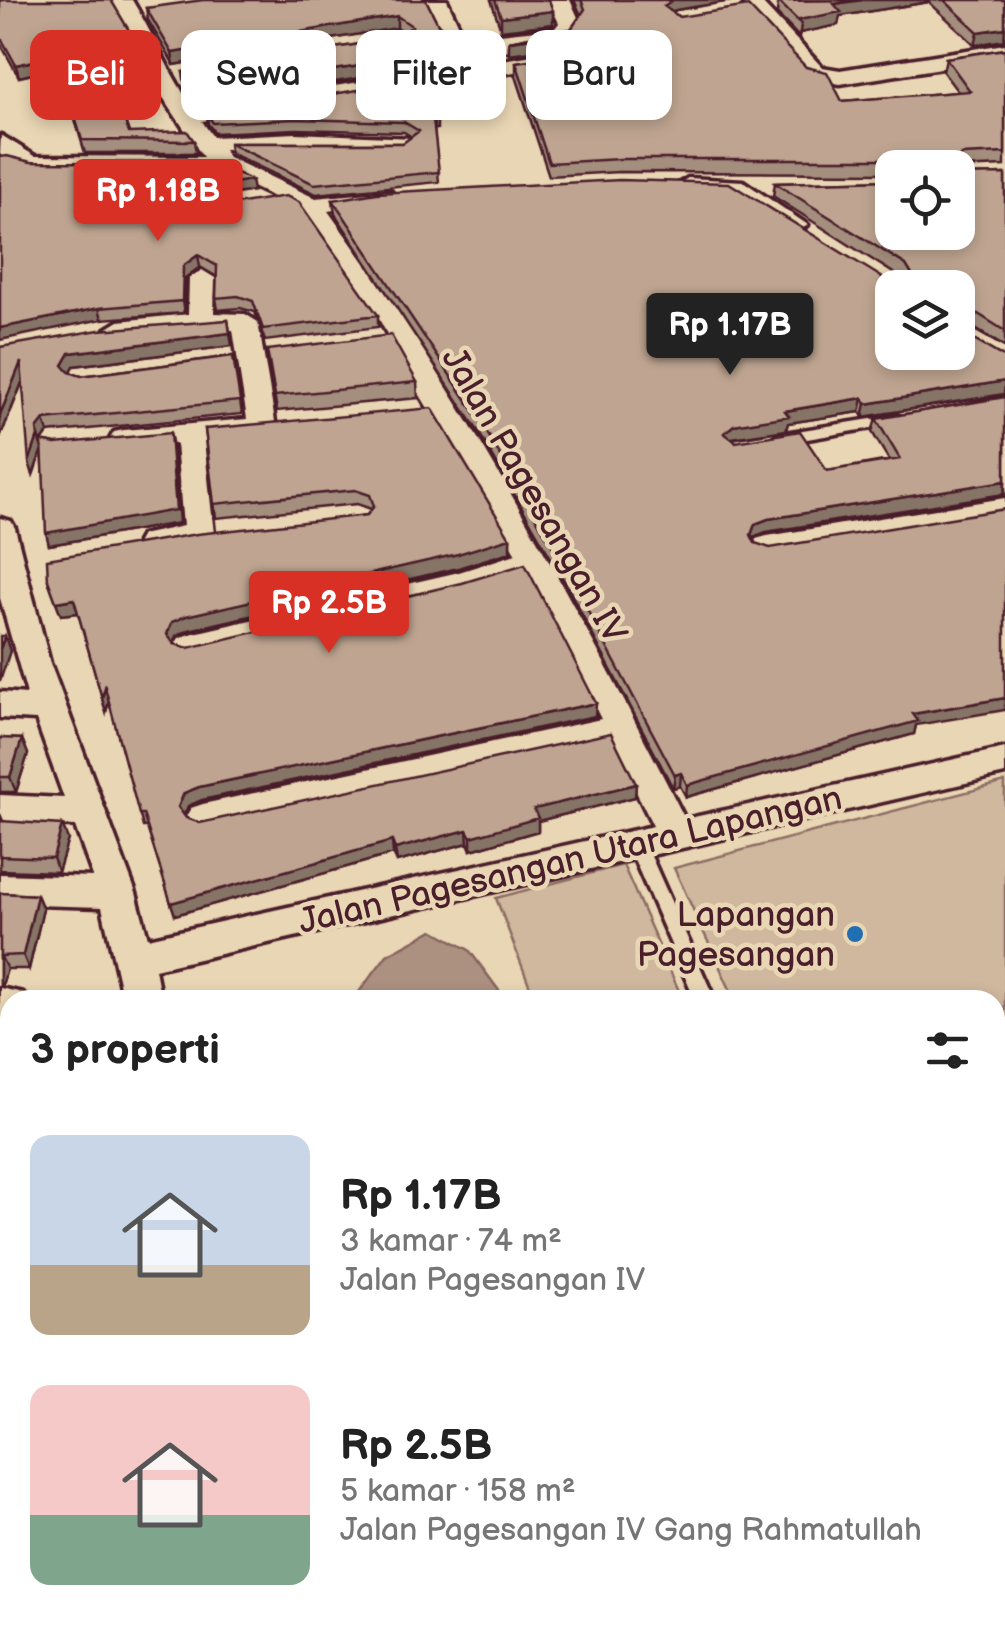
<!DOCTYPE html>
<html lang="id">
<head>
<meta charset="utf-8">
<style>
	:root { --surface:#fff; --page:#f2f2f2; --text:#222; --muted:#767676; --accent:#d93025 }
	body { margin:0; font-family:"Balsamiq Sans",sans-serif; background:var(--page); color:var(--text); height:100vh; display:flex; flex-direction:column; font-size:38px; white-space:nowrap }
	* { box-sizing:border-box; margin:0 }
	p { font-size:32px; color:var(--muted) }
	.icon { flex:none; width:55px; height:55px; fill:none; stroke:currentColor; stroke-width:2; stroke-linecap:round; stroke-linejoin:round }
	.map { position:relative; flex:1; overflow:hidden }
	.sheet { position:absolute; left:0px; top:990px; width:1005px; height:642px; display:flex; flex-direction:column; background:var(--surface); border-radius:30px 30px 0 0; box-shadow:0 5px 15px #0003 }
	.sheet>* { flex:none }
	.guide { position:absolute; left:30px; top:30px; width:945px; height:90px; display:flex; gap:20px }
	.buttons { position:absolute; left:875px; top:150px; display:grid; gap:20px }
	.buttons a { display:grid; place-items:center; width:100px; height:100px; border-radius:20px; background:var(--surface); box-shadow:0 5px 15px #0003; font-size:50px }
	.price { position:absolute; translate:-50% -85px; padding:0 22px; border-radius:10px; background:var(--accent); color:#fff; font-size:32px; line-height:65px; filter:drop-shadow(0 2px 5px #0008) }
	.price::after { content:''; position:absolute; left:50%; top:60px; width:30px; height:22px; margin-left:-15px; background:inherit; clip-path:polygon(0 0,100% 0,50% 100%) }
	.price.active { background:#222; color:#fff }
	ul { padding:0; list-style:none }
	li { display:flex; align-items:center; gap:30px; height:250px; padding:0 30px }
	li span { display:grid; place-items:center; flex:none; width:280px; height:200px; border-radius:20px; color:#555 }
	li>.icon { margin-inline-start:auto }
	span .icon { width:120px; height:120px; fill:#fffc; stroke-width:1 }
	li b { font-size:42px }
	h2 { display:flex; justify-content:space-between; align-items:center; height:120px; padding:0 30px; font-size:42px }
	.tag { padding:0 35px; border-radius:20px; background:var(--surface); box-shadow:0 5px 15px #0003; font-size:35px; line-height:90px }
	.tag.active { background:var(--accent); color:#fff }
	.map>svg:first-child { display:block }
	.green { fill:#cfb89e; stroke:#8c6c64; stroke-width:2.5 }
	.water { fill:#ac9080; stroke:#85635e; stroke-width:2.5 }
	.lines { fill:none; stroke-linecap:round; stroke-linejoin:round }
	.stream { fill:#85635e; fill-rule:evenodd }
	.service-casing { stroke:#4a1f2b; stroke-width:7 }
	.minor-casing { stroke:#4a1f2b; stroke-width:7 }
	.service { fill:#e9d6b4; fill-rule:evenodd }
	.minor { fill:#e9d6b4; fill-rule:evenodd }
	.rail { stroke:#4a1f2b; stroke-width:9 }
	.wall { fill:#a48e7d; stroke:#4a1f2b; stroke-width:2.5 }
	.shaded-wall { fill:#867466; stroke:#4a1f2b; stroke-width:2.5 }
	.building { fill:#bfa591; stroke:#4a1f2b; stroke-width:2.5; fill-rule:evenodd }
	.poi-dot { fill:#1f6fb2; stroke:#e9d6b4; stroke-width:4 }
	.labels { text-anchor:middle; stroke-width:9; stroke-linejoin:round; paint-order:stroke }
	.street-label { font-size:35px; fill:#4a1f2b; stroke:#e9d6b4 }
	.poi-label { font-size:35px; fill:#4a1f2b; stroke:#e9d6b4; text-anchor:end }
</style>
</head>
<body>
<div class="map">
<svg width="1005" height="1632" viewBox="0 0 1005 1632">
	<rect width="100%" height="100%" fill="#e9d6b4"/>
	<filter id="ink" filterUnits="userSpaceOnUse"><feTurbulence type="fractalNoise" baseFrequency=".01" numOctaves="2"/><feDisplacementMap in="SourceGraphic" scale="20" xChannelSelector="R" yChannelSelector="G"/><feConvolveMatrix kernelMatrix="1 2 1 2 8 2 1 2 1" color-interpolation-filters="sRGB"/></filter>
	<g filter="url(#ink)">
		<!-- green -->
		<path class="green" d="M1005,782V1113L995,1116V1000H735L674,868Z
			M623,865L683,1000H535L496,898Z"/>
		<!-- water -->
		<path class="water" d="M433,930L469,950L506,1000H353L387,955Z"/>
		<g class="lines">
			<!-- stream -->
			<path class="stream" d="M326,1622H344L349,1632H330Z"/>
			<defs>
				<path id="service" d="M896,415L901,417V423L778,444L771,439L778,434Z
					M637,838L643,840L646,845L715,1000H695L628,845L631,840Z"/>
				<path id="minor" d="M110,0H132C154,36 169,74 193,108L540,54L548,56L551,61L548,66L540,68L202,121L213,137L296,133L412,138L416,143L404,150L296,147L223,150L228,157L315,198L391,191L394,196L391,201L328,211C468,403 579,610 685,819L1005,748V774L155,969L161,1000H123L102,907L0,904V874L93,877L75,826L0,823V795L64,798L36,720L0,718V692L27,694L0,598V518L11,521L15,528L50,663L136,893L148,938L653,826L612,742L203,832L191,828L185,818L191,808L203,804L601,719L527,573L462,593L190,658L179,654L174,646L179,638L190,634L459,572L516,554L414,385L378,317L303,211L219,171L34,170L11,164L0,154L1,135L35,156L203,157L150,78L139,47Z
					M425,0H447L460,28L473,37L555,28L559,23L548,0H570L581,24L570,38L562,40C531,45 478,63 450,42C437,33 432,14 425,0Z
					M754,2L762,3L822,67L840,70L1005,44V58L840,84L807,78L746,13L743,8L746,3Z
					M688,178L743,181L808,225L795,233L786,230L729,193L679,190L676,185Z
					M202,270L215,278L214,313L245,314L258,322L276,427L272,434L204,441L214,534L210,541L152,553L141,549L137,542L141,535L183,526L176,444L124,448L114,446L110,439L114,432L124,430L247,419L233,330L119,337L106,329L119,321L188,314L189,278Z
					M958,322L1005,349V371L958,342Z
					M1005,498V518L767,558L756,555L752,547L756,539L767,536Z
					M0,988L23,993L27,1000H10V1022H0Z
					M0,1172H10V1210H0Z
					M995,1316H1005V1360H995Z
					M995,1545L1005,1549L1004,1616L995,1612Z
					M58,1622H170L166,1632H54Z
					M200,1622H250L254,1632H204Z
					M870,1622H941L937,1632H866Z"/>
			</defs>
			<!-- service casing -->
			<use href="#service" class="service-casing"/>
			<!-- minor casing -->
			<use href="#minor" class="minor-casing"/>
			<!-- service -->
			<use href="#service" class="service"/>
			<!-- minor -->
			<use href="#minor" class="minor"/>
			<!-- rail -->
			<path class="rail" d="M0,1224L10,1225
				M995,1266L1005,1267"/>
		</g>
		<!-- wall -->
		<path class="wall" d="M0,0L142,68L108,73L129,133L194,141L196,153H85L59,68L19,77L0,43Z
			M426,0L438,24L455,51V63L196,104L185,84L183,72L398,38L404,33L397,28L174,65L148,20L146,8Z
			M491,0H549L553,24L501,30Z
			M574,0H737L676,10L673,12L679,17L806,67L842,101L958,92L943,72L946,58L1005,49V166L958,168L959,175L1005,174V347L959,319L960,332L1005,358V395L863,417L860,412L788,423L786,430L732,439L736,442L827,471L889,460L872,432L876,419L1005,397V495L766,532L753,537L755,543L916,725L914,734L686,797L680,786L673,788L566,584L478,431L335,214L333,200L896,286L901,278L773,196L775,183L892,180L958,168H892V173L619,172L549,176L516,76V62L542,58L546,55L539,50L509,54V41L571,29L581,15Z
			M1005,0V41L975,45L929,2L840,16L838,25L800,33L799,37L777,14L778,1L782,0Z
			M463,98V109L434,110L437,119V129H434L439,182L316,194L230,153L229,143H403L412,137L404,132L296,129L215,133L208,124L207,114Z
			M31,162L253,191L189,202L186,207L378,315V327L265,341L255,312L240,308L218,310L216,298L217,277L200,267L185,278L184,313L102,319Z
			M228,320L232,346L74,366L70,373L81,376L233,356L242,414L48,433L42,441L55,444L173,446L179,523L49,545L42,449L33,475L23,381L0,438V347Z
			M267,350L417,382L418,398L277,411Z
			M205,429L510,538V552L458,568L189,630L176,636L173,642L174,644L188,648L596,703L595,716L202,800L188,806L184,815L186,818L200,823L636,784L635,797L538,821V831L471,850L468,843L397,862L393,854L175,915L147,827H143L109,701L106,712L78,613L61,615L48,580L367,515L371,509L357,504L216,518Z
			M0,738L22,739L28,754L16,792H0Z
			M0,814L3,821L68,839L58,872L0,870Z
			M0,893L37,895L43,909L29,969H7L2,985L0,986Z
			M0,1022H10V1175L6,1169H0Z
			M1005,1357V1545L1000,1543V1571L995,1576V1360Z
			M735,1622H870L873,1629L903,1632H738Z"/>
		<!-- shaded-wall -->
		<path class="shaded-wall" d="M673,0H737L676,10L662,19L664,6Z
			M862,0H930L929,2L840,16L838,25L800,33L801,24L799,20L834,4Z
			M553,11V24L501,30V17Z
			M397,16V28L174,65L172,53Z
			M1005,28L1004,40L975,45L978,32Z
			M540,37L539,50L509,54V41Z
			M455,51V63L196,104L194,92Z
			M56,56L59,68L19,77L16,65Z
			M140,56L142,68L106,73L104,61Z
			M251,180L253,191L189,202L184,209L182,197L187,191Z
			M198,255L200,267L185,278L184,313L182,301L183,266Z
			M99,308L102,319L0,340V328Z
			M230,333L232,346L74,366L67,378L63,365L70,353Z
			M21,362L25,375L0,438V415Z
			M1005,381L1004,394L863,417L866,404Z
			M863,398L860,412L788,423L786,430L732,438L722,447L724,433L734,425L785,411Z
			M44,420L48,433L41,442L37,429Z
			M170,433L173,446L179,523L49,545L46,533Z
			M38,436L42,449L33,475L29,462Z
			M1005,481L1004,494L766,532L753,537L751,535L755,524L768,519Z
			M510,538V552L458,568L189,630L176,636L171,648L167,634L172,622L186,616Z
			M74,599L78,613L61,615L56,602Z
			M5,636L10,651L0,681V649Z
			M105,687L109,700L106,712L102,698Z
			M1005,698V710L916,725L914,734L686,797L687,785L913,714Z
			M596,703L595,716L202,800L188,806L182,820L178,807L184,793L199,787Z
			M22,739L28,754L16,792L10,777Z
			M681,773L680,786L673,788L675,775Z
			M636,784L635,797L538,821V831L471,850V837L534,809Z
			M62,825L68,839L58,872L53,858Z
			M467,830L468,843L397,862L395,849Z
			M392,841L393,854L175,915L171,903Z
			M37,895L43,909L29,969L23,955Z
			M0,955L7,969L2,985L0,986Z"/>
		<!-- building -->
		<path class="building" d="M0,0H111L133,37L140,56L104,61L129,133L187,131L194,141L82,140L56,56L16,65L0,36Z
			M203,0H426L438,24L452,36L455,51L194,92L183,72L398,38L412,26L397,16L172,53L146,8Z
			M495,0H549L553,11L501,17Z
			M581,0H673L664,6L679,17L748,6L806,67L827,72L842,101L970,91L946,58L1005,49V153L961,155L958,159L959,175L1005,174V331L964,305L959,306L960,332L1005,358V381L866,404L863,398L785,411L789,416L734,425L724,433L736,442L800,431L827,471L900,459L876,419L1005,397V481L768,519L755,524L751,535L755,543L770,548L1005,509V698L913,714L918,721L687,785L681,773L675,775L566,570L478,417L333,200L377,193L620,180L729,183L896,286L899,278L912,275L906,265L775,183L892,180V232H958V168H898L899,163L895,159H620L549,163L516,62L542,58L555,47L540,37L509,41L571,29L585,9ZM892,288H958V352H892Z
			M862,0L834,4L841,12L799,20L801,24L778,1Z
			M944,0H1005V28L978,32Z
			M459,74L463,98L431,100L437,119H433L439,172L314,184L229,143H403L419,131L404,122L295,119L213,123L207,114Z
			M7,156L31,162L216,163L251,180L187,191L182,197L185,206L198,210L286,196L299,202L378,315L263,329L253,301L238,296L216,298L217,266L198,255L183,266L182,301L99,308L0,328V157Z
			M228,320L230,333L70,353L63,365L69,372L81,376L233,356L240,401L44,420L37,429L38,436L29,462L21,362L0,415V347L99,330Z
			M391,335L417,382L275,396L267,350Z
			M432,408L510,538L458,554L186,616L172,622L167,634L174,644L188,648L462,583L525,564L596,703L199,787L184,793L178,807L186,818L200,823L611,733L636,784L534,809L538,818L471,837L467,830L395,849L392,841L171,903L143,814H139L105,687L102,698L74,599L56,602L48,580L47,559L197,534L367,515L374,506L370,495L355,490L214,504L205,429Z
			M170,433L176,510L46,533L42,441L55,444Z
			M0,636H5L0,649Z
			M0,738L22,739L10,777H0Z
			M0,821L62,825L53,858L0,856Z
			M0,893L37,895L23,955L0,956Z
			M0,1022H10V1169H7L3,1156L0,1157Z
			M1005,1357V1533L1000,1537V1571L995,1573V1360Z
			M355,1622H608L610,1632H357Z
			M741,1622H870L873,1629H902L903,1632H744Z"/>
	</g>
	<!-- markers -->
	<circle class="poi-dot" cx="855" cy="934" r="10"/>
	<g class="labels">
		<!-- street labels -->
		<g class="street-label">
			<text transform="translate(535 495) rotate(60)" y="12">Jalan Pagesangan IV</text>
			<text transform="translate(570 859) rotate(-13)" y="12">Jalan Pagesangan Utara Lapangan</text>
		</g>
		<!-- poi labels -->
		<g class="poi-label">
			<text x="835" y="926">Lapangan<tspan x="835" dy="40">Pagesangan</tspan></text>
		</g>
	</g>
</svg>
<div class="buttons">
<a><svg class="icon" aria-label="locate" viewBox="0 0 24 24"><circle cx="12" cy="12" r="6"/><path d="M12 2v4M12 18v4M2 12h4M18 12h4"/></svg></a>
<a><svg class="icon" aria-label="layers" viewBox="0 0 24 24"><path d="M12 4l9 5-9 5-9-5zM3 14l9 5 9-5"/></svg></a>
</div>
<b class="price" style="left:158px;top:244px">Rp 1.18B</b>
<b class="price active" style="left:730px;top:378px">Rp 1.17B</b>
<b class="price" style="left:329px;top:656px">Rp 2.5B</b>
<div class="guide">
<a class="tag active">Beli</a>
<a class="tag">Sewa</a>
<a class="tag">Filter</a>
<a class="tag">Baru</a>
</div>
<section class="sheet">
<h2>3 properti<svg class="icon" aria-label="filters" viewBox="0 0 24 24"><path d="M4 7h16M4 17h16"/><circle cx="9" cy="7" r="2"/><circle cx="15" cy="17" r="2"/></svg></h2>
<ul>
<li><span style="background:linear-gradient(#c9d6e8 65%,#b9a48a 0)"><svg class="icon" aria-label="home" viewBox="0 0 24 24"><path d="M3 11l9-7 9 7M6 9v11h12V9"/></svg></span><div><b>Rp 1.17B</b><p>3 kamar · 74 m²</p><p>Jalan Pagesangan IV</p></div></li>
<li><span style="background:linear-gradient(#f6c9c9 65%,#7fa58c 0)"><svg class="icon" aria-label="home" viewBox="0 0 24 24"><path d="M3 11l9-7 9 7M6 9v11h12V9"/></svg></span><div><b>Rp 2.5B</b><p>5 kamar · 158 m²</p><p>Jalan Pagesangan IV Gang Rahmatullah</p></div></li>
</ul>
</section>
</div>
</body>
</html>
